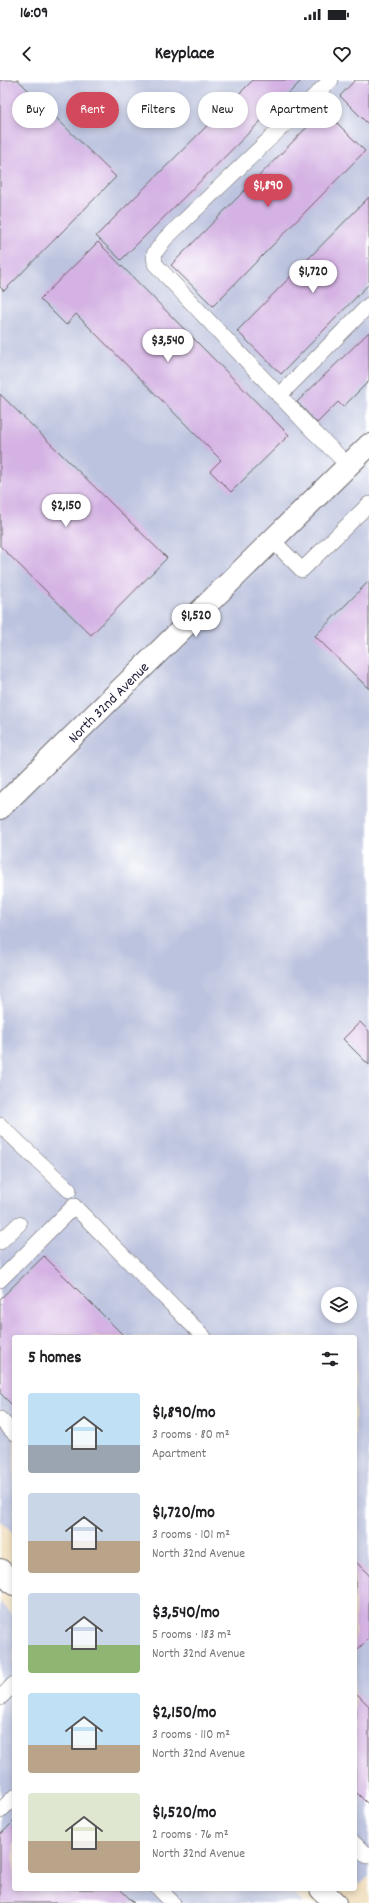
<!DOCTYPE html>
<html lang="en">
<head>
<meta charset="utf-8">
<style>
	:root { --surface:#fff; --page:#f2f2f2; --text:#202124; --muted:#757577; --accent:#d1495b }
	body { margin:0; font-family:Dekko,sans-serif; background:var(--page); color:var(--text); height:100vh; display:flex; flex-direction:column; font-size:15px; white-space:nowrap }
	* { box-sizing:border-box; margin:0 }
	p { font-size:13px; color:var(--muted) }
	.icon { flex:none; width:22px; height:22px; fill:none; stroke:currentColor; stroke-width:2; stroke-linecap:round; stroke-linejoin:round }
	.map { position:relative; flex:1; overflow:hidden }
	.side { position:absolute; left:12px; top:1255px; width:345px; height:556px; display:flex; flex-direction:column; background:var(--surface); border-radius:4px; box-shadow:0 2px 6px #0003 }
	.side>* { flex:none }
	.banner { position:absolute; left:12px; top:12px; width:345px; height:36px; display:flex; gap:8px }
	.fabs { position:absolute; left:321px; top:1207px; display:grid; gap:8px }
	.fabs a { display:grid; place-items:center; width:36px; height:36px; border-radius:50%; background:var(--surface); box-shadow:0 2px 6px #0003; font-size:20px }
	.price { position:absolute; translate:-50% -34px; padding:0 9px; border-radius:14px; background:#fff; color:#222; font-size:13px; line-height:26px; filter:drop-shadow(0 1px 2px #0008) }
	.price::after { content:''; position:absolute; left:50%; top:24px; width:12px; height:9px; margin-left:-6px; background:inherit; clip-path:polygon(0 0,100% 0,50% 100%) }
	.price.on { background:var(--accent); color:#fff }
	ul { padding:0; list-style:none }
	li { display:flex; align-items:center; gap:12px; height:100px; padding:0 16px }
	li span { display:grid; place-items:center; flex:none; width:112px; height:80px; border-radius:4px; color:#555 }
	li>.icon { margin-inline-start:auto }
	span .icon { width:48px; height:48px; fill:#fffc; stroke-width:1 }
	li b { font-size:17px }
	h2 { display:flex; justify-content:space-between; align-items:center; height:48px; padding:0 16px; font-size:17px }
	.chip { padding:0 14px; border-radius:18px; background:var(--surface); box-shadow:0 2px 6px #0003; font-size:14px; line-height:36px }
	.chip.on { background:var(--accent); color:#fff }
	.status { display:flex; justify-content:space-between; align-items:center; height:28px; padding:0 20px; background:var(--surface); direction:ltr }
	.status svg { height:11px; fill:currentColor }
	header { display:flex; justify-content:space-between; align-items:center; height:52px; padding:0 16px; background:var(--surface); font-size:18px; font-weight:800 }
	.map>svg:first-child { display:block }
	.industrial { fill:#bcc3de; fill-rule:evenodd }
	.building { fill:#d4b2e3 }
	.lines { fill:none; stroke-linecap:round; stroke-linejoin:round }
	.service-casing { stroke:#6a656a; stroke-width:16 }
	.minor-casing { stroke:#6a656a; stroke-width:24 }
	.tertiary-casing { stroke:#6a656a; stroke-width:24 }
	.service { stroke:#fff; stroke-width:15 }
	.minor { stroke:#fff; stroke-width:22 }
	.tertiary { stroke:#fff; stroke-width:22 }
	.labels { text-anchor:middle; stroke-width:3.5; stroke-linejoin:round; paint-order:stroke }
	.street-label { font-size:15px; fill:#22223b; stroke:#fff }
</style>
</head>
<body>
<div class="status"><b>16:09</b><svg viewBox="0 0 49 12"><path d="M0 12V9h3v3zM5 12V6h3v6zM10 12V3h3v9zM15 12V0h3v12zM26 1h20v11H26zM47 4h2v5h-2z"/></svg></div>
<header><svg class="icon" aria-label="back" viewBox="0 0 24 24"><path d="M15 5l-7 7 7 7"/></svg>Keyplace<svg class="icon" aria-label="heart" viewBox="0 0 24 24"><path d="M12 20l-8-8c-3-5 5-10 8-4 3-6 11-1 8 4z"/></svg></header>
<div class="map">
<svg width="369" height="1823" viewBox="0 0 369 1823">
	<rect width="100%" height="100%" fill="#fff"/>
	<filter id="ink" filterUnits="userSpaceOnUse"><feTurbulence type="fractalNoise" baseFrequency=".025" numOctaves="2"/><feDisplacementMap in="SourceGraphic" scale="8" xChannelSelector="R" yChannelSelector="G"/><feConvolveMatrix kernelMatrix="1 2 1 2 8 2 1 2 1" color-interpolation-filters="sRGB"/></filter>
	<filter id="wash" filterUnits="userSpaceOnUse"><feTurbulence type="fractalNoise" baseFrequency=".012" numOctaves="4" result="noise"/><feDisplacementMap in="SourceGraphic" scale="16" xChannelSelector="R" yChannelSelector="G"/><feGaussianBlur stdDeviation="0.9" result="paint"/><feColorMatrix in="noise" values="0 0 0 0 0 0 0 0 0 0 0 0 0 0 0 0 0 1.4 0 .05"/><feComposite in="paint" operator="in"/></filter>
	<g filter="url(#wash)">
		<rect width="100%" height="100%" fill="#f1e1c2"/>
		<!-- industrial -->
		<path class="industrial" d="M0,0H369V1796L360,1805L355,1800V1257H14V1455L0,1441ZM328,1214H350V1236H328Z
			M0,1522L14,1536V1809H289L303,1823H0Z"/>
		<g id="blocks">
			<!-- building -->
			<path class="building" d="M0,0H18L116,97L4,211L0,207Z
				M253,0H302L121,180L96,156Z
				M355,0H369V45L340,16Z
				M324,30L365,71L213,226L171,185Z
				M369,117V204L281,294L237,251Z
				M98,162L289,355L231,412L210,391L221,380L76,234L66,245L40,219Z
				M369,252V301L343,327L338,322L317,343L297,322Z
				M0,314L167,478L91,555L0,466Z
				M369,501V609L315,556Z
				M360,942L369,951V985L343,959Z
				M44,1176L125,1257H14V1327L0,1313V1219Z
				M355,1481L369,1495V1558L355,1572Z
				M355,1612L369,1626V1725L355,1711Z
				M14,1741V1809H120L134,1823H0V1755Z"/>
		</g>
	</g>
	<g filter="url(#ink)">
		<use href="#blocks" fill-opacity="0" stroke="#6a656a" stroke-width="1"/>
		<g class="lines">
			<defs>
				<path id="service" d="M331,0L165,159L154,174L155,184L312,350L348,385
					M279,316L369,225
					M272,460L302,490L369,424
					M0,1045L69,1110
					M0,1162L19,1144
					M0,1200L74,1126L204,1257
					M0,1339L14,1353
					M0,1618L14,1604
					M0,1731L14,1717
					M355,1764L367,1776L369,1774
					M159,1809L173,1823"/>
				<path id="minor" d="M0,728L369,365"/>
				<path id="tertiary" d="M0,1490L14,1504
					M321,1809L335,1823"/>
			</defs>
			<!-- service casing -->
			<use href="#service" class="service-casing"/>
			<!-- minor casing -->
			<use href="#minor" class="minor-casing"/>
			<!-- tertiary casing -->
			<use href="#tertiary" class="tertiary-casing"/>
			<!-- service -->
			<use href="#service" class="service"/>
			<!-- minor -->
			<use href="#minor" class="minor"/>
			<!-- tertiary -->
			<use href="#tertiary" class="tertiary"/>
		</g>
	</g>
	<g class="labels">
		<!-- street labels -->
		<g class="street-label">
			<text transform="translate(108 622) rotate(-45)" y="5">North 32nd Avenue</text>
		</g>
	</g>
</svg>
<div class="fabs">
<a><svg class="icon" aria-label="layers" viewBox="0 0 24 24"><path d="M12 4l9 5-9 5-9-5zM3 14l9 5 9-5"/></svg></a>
</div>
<b class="price on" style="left:268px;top:128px">$1,890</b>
<b class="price" style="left:313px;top:214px">$1,720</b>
<b class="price" style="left:168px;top:283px">$3,540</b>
<b class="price" style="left:66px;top:448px">$2,150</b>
<b class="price" style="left:196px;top:558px">$1,520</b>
<div class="banner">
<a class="chip">Buy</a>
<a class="chip on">Rent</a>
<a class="chip">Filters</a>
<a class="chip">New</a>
<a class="chip">Apartment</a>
</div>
<section class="side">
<h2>5 homes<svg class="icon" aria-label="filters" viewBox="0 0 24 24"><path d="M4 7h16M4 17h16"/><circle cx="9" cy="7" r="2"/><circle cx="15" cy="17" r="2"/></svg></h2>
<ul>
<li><span style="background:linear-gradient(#bfe0f5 65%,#9aa5b1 0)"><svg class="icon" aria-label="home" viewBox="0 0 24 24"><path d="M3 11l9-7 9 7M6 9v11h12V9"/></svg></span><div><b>$1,890/mo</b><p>3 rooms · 80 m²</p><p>Apartment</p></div></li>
<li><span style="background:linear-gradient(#c9d6e8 60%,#b9a48a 0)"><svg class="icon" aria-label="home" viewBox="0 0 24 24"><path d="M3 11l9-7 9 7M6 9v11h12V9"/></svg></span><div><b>$1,720/mo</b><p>3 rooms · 101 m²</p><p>North 32nd Avenue</p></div></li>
<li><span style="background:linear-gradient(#c9d6e8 65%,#8fb573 0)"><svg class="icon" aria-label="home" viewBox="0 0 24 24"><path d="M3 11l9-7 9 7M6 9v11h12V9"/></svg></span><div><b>$3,540/mo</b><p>5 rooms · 183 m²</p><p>North 32nd Avenue</p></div></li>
<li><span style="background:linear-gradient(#bfe0f5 65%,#b9a48a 0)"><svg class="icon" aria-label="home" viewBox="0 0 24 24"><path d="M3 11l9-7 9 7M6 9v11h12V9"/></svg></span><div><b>$2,150/mo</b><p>3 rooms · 110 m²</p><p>North 32nd Avenue</p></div></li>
<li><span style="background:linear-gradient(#dfe7d0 60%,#b9a48a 0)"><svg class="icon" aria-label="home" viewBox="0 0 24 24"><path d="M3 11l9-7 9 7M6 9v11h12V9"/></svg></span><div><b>$1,520/mo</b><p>2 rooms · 76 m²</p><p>North 32nd Avenue</p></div></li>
</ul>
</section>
</div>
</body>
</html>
